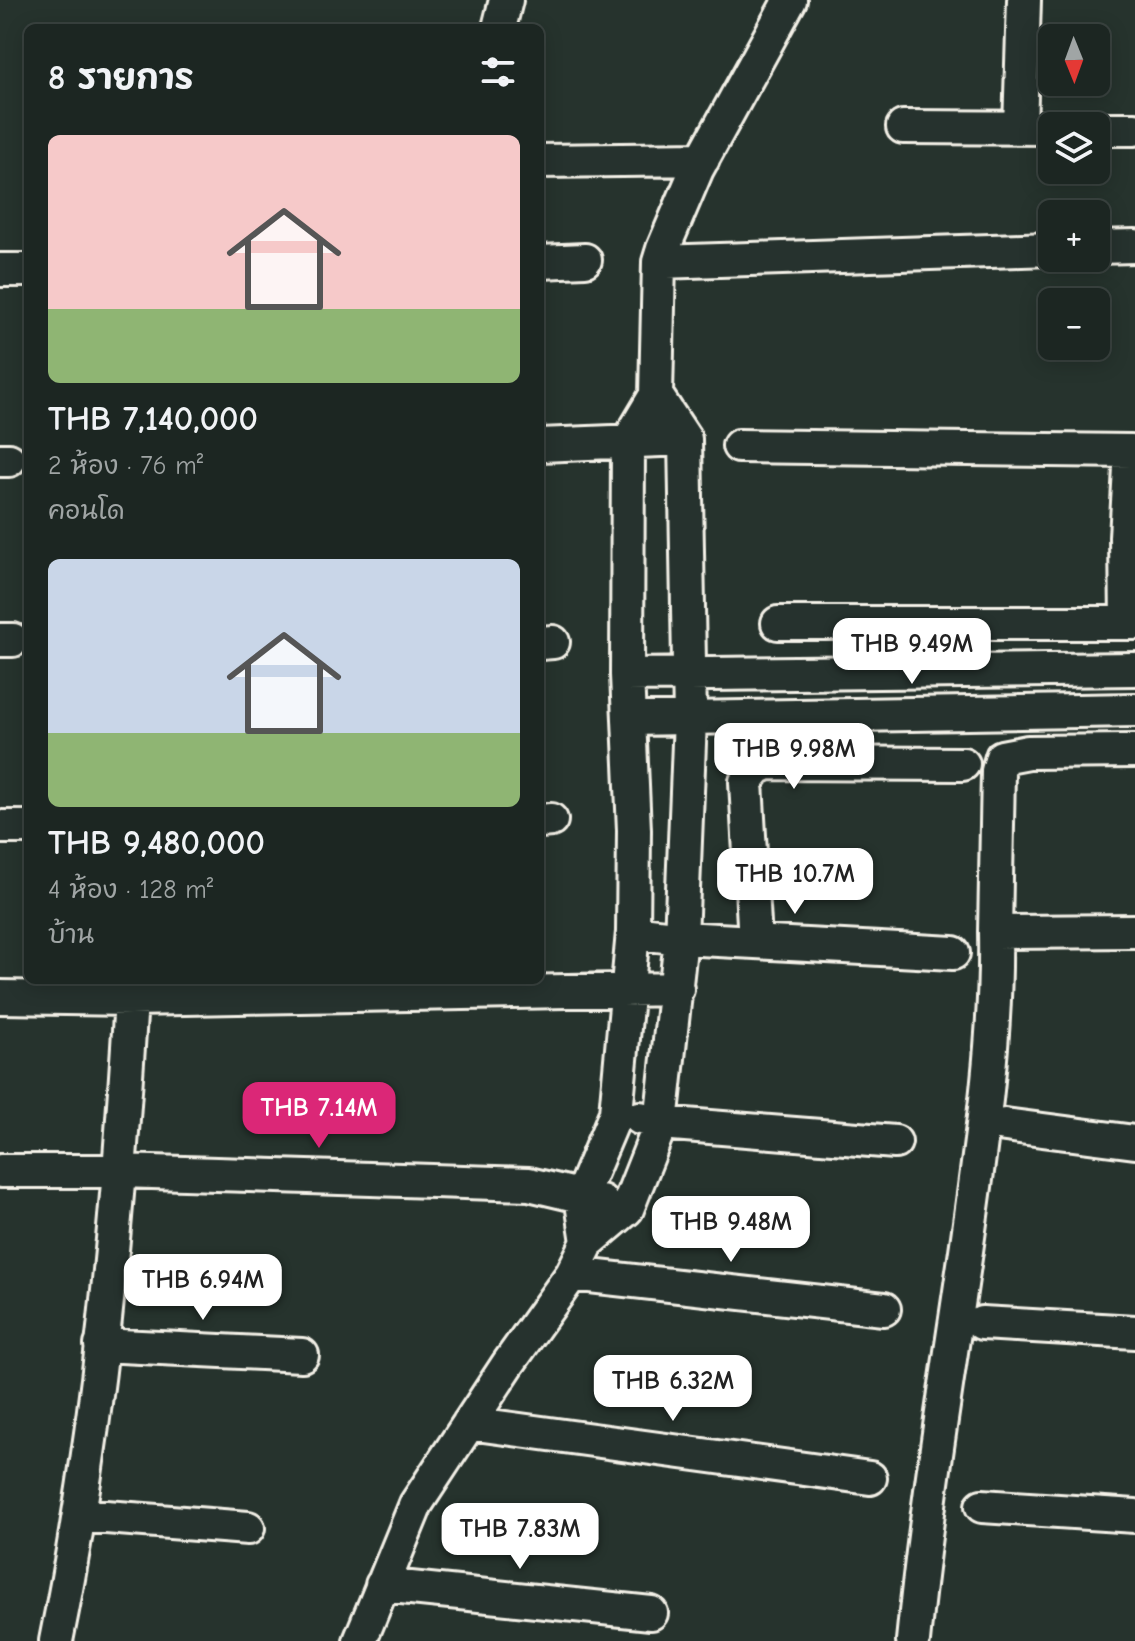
<!DOCTYPE html>
<html lang="th">
<head>
<meta charset="utf-8">
<style>
	:root { --surface:#1c2622; --page:#29322f; --text:#f1f3f6; --muted:#a0a5a5; --line:#3a4340; --accent:#db2777 }
	body { margin:0; font-family:"Comic Neue","Playpen Sans Thai",sans-serif; background:var(--page); color:var(--text); height:100vh; display:flex; flex-direction:column; font-size:30px; white-space:nowrap }
	* { box-sizing:border-box; margin:0 }
	p { font-size:26px; color:var(--muted) }
	.icon { flex:none; width:44px; height:44px; fill:none; stroke:currentColor; stroke-width:2; stroke-linecap:round; stroke-linejoin:round }
	.map { position:relative; flex:1; overflow:hidden }
	.drawer { position:absolute; left:24px; top:24px; width:520px; height:960px; display:flex; flex-direction:column; background:var(--surface); border-radius:12px; box-shadow:0 4px 20px #0003,0 0 0 2px var(--line) }
	.drawer>* { flex:none }
	.needle { width:52px; rotate:179deg }
	.controls { position:absolute; left:1038px; top:24px; display:grid; gap:16px }
	.controls a { display:grid; place-items:center; width:72px; height:72px; border-radius:12px; background:var(--surface); box-shadow:0 4px 20px #0003,0 0 0 2px var(--line); font-size:40px }
	.price { position:absolute; translate:-50% -68px; padding:0 18px; border-radius:16px; background:#fff; color:#222; font-size:26px; line-height:52px; filter:drop-shadow(0 2px 4px #0008) }
	.price::after { content:''; position:absolute; left:50%; top:48px; width:24px; height:18px; margin-left:-12px; background:inherit; clip-path:polygon(0 0,100% 0,50% 100%) }
	.price.active { background:var(--accent); color:#fff }
	ul { padding:0; list-style:none }
	li { display:grid; align-content:center; gap:16px; height:424px; padding:0 24px }
	li span { display:grid; place-items:center; height:248px; border-radius:12px; color:#555 }
	li>.icon { margin-inline-start:auto }
	span .icon { width:144px; height:144px; fill:#fffc; stroke-width:1 }
	li b { font-size:34px }
	h2 { display:flex; justify-content:space-between; align-items:center; height:96px; padding:0 24px; font-size:34px }
	.map>svg:first-child { display:block }
	.lines { fill:none; stroke-linecap:round; stroke-linejoin:round }
	.street-casing { stroke:#f4f1e8; stroke-width:38 }
	.street { stroke:#26332d; stroke-width:32 }
</style>
</head>
<body>
<div class="map">
<svg width="1135" height="1641" viewBox="0 0 1135 1641">
	<rect width="100%" height="100%" fill="#26332d"/>
	<filter id="ink" filterUnits="userSpaceOnUse"><feTurbulence type="fractalNoise" baseFrequency=".0125" numOctaves="2"/><feDisplacementMap in="SourceGraphic" scale="16" xChannelSelector="R" yChannelSelector="G"/><feConvolveMatrix kernelMatrix="1 2 1 2 8 2 1 2 1" color-interpolation-filters="sRGB"/></filter>
	<g filter="url(#ink)">
		<g class="lines">
			<defs>
				<path id="street" d="M499,28L506,0
					M903,127L1052,128
					M1020,128L1024,0
					M1096,129H1135
					M540,161L703,159
					M1096,247L1135,246
					M540,262L585,260
					M659,262L1052,249
					M0,270H28
					M540,445L685,439
					M739,446L1131,451L1126,537L1127,623
					M0,460H9
					M778,623H1135
					M0,640H13
					M540,643L553,642
					M627,675L1135,669
					M629,719L1135,710
					M540,821L551,820
					M0,827H28
					M633,932L681,938L953,953
					M995,932L998,771L1002,757L1028,752L1135,751
					M755,942L746,782L757,768L768,763L963,764
					M0,997L131,999L677,989
					M640,1118L661,1123L895,1142
					M1005,1125L1135,1142
					M0,1171H120L529,1184L601,1201
					M588,1242L581,1196L616,1113L633,932L634,830L627,675L628,442L656,395L659,262L663,249L697,169L790,0
					M572,1274L884,1309
					M982,1323L1135,1332
					M101,1345L302,1355
					M469,1423L870,1478
					M982,1506L1135,1516
					M80,1515L248,1528
					M382,1585L651,1613
					M56,1641C99,1430 118,1214 131,999
					M360,1641L416,1504L508,1364L572,1274L588,1242L627,1209L661,1123L681,938L690,719L685,439L656,395
					M913,1641C926,1510 947,1381 966,1251C981,1145 997,1038 995,932L1135,931"/>
			</defs>
			<!-- street casing -->
			<use href="#street" class="street-casing"/>
			<!-- street -->
			<use href="#street" class="street"/>
		</g>
	</g>
</svg>
<div class="controls">
<a><svg class="needle" viewBox="-14 -14 28 28"><path d="M0-13l5 13h-10z" fill="#e53935"/><path d="M0 13l5-13h-10z" fill="#a0a5a5"/></svg></a>
<a><svg class="icon" aria-label="layers" viewBox="0 0 24 24"><path d="M12 4l9 5-9 5-9-5zM3 14l9 5 9-5"/></svg></a>
<a>+</a>
<a>−</a>
</div>
<b class="price" style="left:912px;top:686px">THB 9.49M</b>
<b class="price" style="left:794px;top:791px">THB 9.98M</b>
<b class="price" style="left:795px;top:916px">THB 10.7M</b>
<b class="price active" style="left:319px;top:1150px">THB 7.14M</b>
<b class="price" style="left:731px;top:1264px">THB 9.48M</b>
<b class="price" style="left:203px;top:1322px">THB 6.94M</b>
<b class="price" style="left:673px;top:1423px">THB 6.32M</b>
<b class="price" style="left:520px;top:1571px">THB 7.83M</b>
<section class="drawer">
<h2>8 รายการ<svg class="icon" aria-label="filters" viewBox="0 0 24 24"><path d="M4 7h16M4 17h16"/><circle cx="9" cy="7" r="2"/><circle cx="15" cy="17" r="2"/></svg></h2>
<ul>
<li><span style="background:linear-gradient(#f6c9c9 70%,#8fb573 0)"><svg class="icon" aria-label="home" viewBox="0 0 24 24"><path d="M3 11l9-7 9 7M6 9v11h12V9"/></svg></span><div><b>THB 7,140,000</b><p>2 ห้อง · 76 m²</p><p>คอนโด</p></div></li>
<li><span style="background:linear-gradient(#c9d6e8 70%,#8fb573 0)"><svg class="icon" aria-label="home" viewBox="0 0 24 24"><path d="M3 11l9-7 9 7M6 9v11h12V9"/></svg></span><div><b>THB 9,480,000</b><p>4 ห้อง · 128 m²</p><p>บ้าน</p></div></li>
</ul>
</section>
</div>
</body>
</html>
